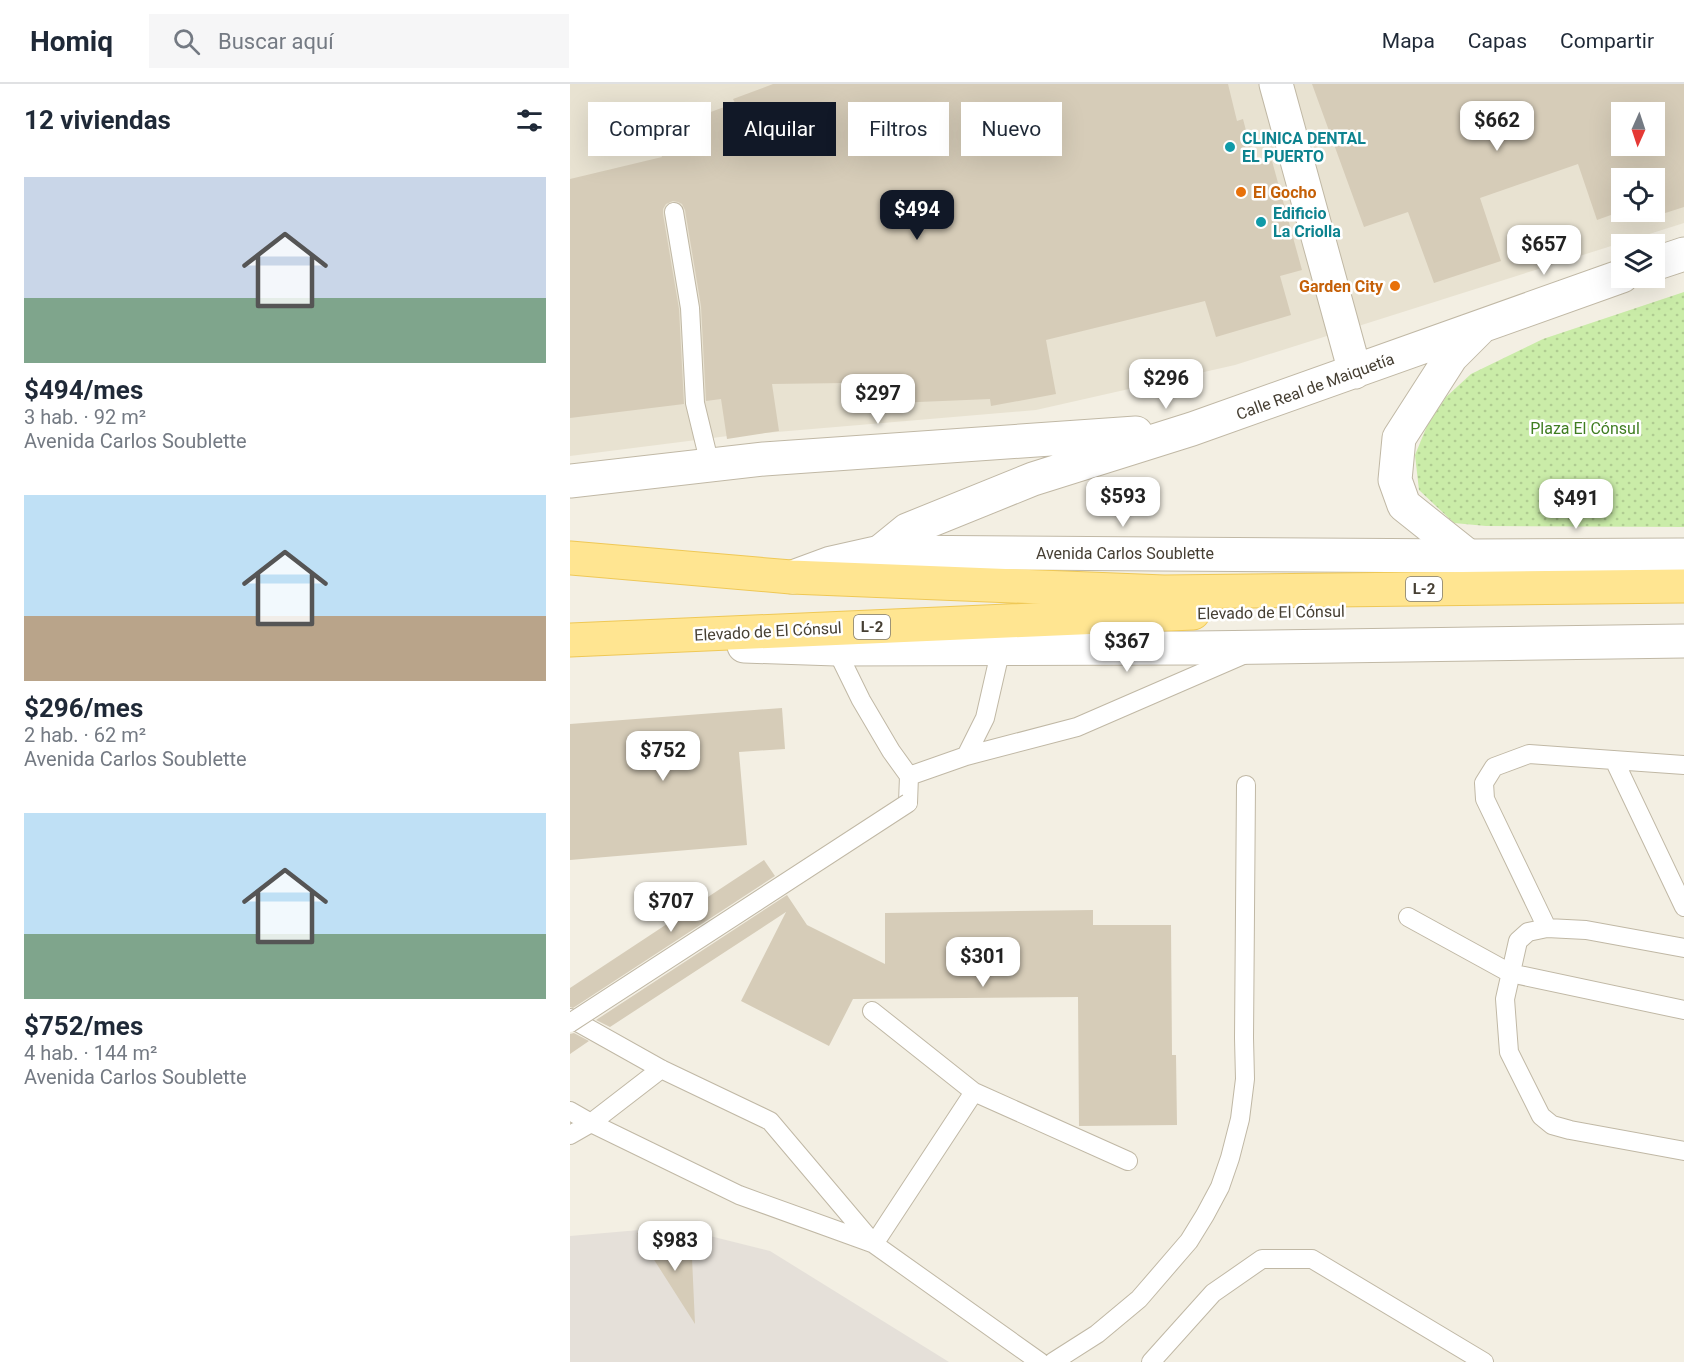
<!DOCTYPE html>
<html lang="es">
<head>
<meta charset="utf-8">
<style>
	:root { --surface:#fff; --page:#f6f6f7; --text:#1f2937; --muted:#747a83; --line:#e0e1e3; --accent:#111827 }
	body { margin:0; font-family:Roboto,sans-serif; background:var(--page); color:var(--text); height:100vh; display:flex; flex-direction:column; font-size:22px; white-space:nowrap }
	* { box-sizing:border-box; margin:0 }
	p { font-size:20px; color:var(--muted) }
	.icon { flex:none; width:33px; height:33px; fill:none; stroke:currentColor; stroke-width:2; stroke-linecap:round; stroke-linejoin:round }
	.map { position:relative; flex:1; overflow:hidden }
	.drawer { display:flex; flex-direction:column; background:var(--surface); width:570px }
	.drawer>* { flex:none }
	.guide { position:absolute; left:18px; top:18px; width:570px; height:54px; display:flex; gap:12px }
	.needle { width:39px; rotate:183deg }
	.tools { position:absolute; left:1041px; top:18px; display:grid; gap:12px }
	.tools a { display:grid; place-items:center; width:54px; height:54px; border-radius:0px; background:var(--surface); box-shadow:0 6px 24px #0002; font-size:30px }
	.price { position:absolute; translate:-50% -51px; padding:0 14px; border-radius:12px; background:#fff; color:#222; font-size:20px; line-height:39px; filter:drop-shadow(0 2px 3px #0008) }
	.price::after { content:''; position:absolute; left:50%; top:36px; width:18px; height:14px; margin-left:-9px; background:inherit; clip-path:polygon(0 0,100% 0,50% 100%) }
	.price.current { background:var(--accent); color:#fff }
	ul { padding:0; list-style:none }
	li { display:grid; align-content:center; gap:12px; height:318px; padding:0 24px }
	li span { display:grid; place-items:center; height:186px; border-radius:0px; color:#555 }
	li>.icon { margin-inline-start:auto }
	span .icon { width:108px; height:108px; fill:#fffc; stroke-width:1 }
	li b { font-size:26px }
	h2 { display:flex; justify-content:space-between; align-items:center; height:72px; padding:0 24px; font-size:26px }
	.pill { padding:0 21px; border-radius:0px; background:var(--surface); box-shadow:0 6px 24px #0002; font-size:21px; line-height:54px }
	.pill.current { background:var(--accent); color:#fff }
	header { display:flex; align-items:center; gap:36px; box-sizing:border-box; height:84px; padding:0 30px; background:var(--surface); border-bottom:2px solid var(--line) }
	header strong { font-size:28px }
	nav { display:flex; gap:33px; margin-inline-start:auto; font-size:21px }
	.search { width:420px; height:54px; background:var(--page); display:flex; align-items:center; gap:15px; box-sizing:border-box; padding:0 21px; border-radius:0px; color:var(--muted); font-size:22px }
	main { display:flex; flex:1; min-height:0 }
	.map>svg:first-child { display:block }
	.residential { fill:#e8e2d1; fill-rule:evenodd }
	.industrial { fill:#e5e0d9 }
	.park { fill:url(#park-dots) }
	.building { fill:#d6ccb8; fill-rule:evenodd }
	.lines { fill:none; stroke-linecap:round; stroke-linejoin:round }
	.service-casing { stroke:#c0b8a5; stroke-width:20 }
	.minor-casing { stroke:#c0b8a5; stroke-width:35 }
	.tertiary-casing { stroke:#c0b8a5; stroke-width:35 }
	.primary-casing { stroke:#efc856; stroke-width:35 }
	.service { stroke:#fff; stroke-width:18 }
	.minor { stroke:#fff; stroke-width:33 }
	.tertiary { stroke:#fff; stroke-width:33 }
	.primary { stroke:#ffe591; stroke-width:33 }
	.service-bridge-casing { stroke:#c0b8a5; stroke-width:20; stroke-linecap:butt }
	.service-bridge { stroke:#fff; stroke-width:18 }
	.culture-dot { fill:#0f9aa8; stroke:#fff; stroke-width:2 }
	.food-dot { fill:#e8710a; stroke:#fff; stroke-width:2 }
	.labels { text-anchor:middle; stroke-width:5; stroke-linejoin:round; paint-order:stroke }
	.shield { fill:#fff; stroke:#7e7970; stroke-width:1.5 }
	.shield-label { font-size:15px; font-weight:bold; fill:#463f33 }
	.culture-label { font-size:16px; font-weight:bold; fill:#0d838f; stroke:#fff; text-anchor:start }
	.food-label { font-size:16px; font-weight:bold; fill:#c56008; stroke:#fff; text-anchor:start }
	.street-label { font-size:16px; fill:#463f33; stroke:#fff }
	.park-label { font-size:16px; fill:#3f7d21; stroke:#fff }
</style>
</head>
<body>
<header>
<strong>Homiq</strong>
<div class="search"><svg class="icon" aria-label="search" viewBox="0 0 24 24"><circle cx="10" cy="10" r="6"/><path d="M15 15l6 6"/></svg>Buscar aquí</div>
<nav><a>Mapa</a><a>Capas</a><a>Compartir</a></nav>
</header>
<main>
<section class="drawer">
<h2>12 viviendas<svg class="icon" aria-label="filters" viewBox="0 0 24 24"><path d="M4 7h16M4 17h16"/><circle cx="9" cy="7" r="2"/><circle cx="15" cy="17" r="2"/></svg></h2>
<ul>
<li><span style="background:linear-gradient(#c9d6e8 65%,#7fa58c 0)"><svg class="icon" aria-label="home" viewBox="0 0 24 24"><path d="M3 11l9-7 9 7M6 9v11h12V9"/></svg></span><div><b>$494/mes</b><p>3 hab. · 92 m²</p><p>Avenida Carlos Soublette</p></div></li>
<li><span style="background:linear-gradient(#bfe0f5 65%,#b9a48a 0)"><svg class="icon" aria-label="home" viewBox="0 0 24 24"><path d="M3 11l9-7 9 7M6 9v11h12V9"/></svg></span><div><b>$296/mes</b><p>2 hab. · 62 m²</p><p>Avenida Carlos Soublette</p></div></li>
<li><span style="background:linear-gradient(#bfe0f5 65%,#7fa58c 0)"><svg class="icon" aria-label="home" viewBox="0 0 24 24"><path d="M3 11l9-7 9 7M6 9v11h12V9"/></svg></span><div><b>$752/mes</b><p>4 hab. · 144 m²</p><p>Avenida Carlos Soublette</p></div></li>
</ul>
</section>
<div class="map">
<svg width="1114" height="1278" viewBox="0 0 1114 1278">
	<defs>
		<pattern id="park-dots" width="8" height="8" patternUnits="userSpaceOnUse" patternTransform="scale(1.5)"><rect width="8" height="8" fill="#caeca8"/><path d="M2 2h.1M6 6h.1" fill="none" stroke="#afcb91" stroke-width="1.8" stroke-linecap="round"/></pattern>
	</defs>
	<rect width="100%" height="100%" fill="#f3efe3"/>
	<!-- residential -->
	<path class="residential" d="M0,0H1114V139L665,281L466,326L158,352L0,372ZM1052,28H1084V62H1052ZM1052,94H1084V128H1052Z"/>
	<!-- industrial -->
	<path class="industrial" d="M104,1143L200,1167L379,1278H0V1152Z"/>
	<!-- park -->
	<path class="park" d="M1114,208V443L916,442L884,439L849,406L845,371L857,342L876,313L901,290L973,255Z"/>
	<!-- building -->
	<path class="building" d="M203,0H658L667,37L673,35L685,81L702,77L732,186L710,192L721,231L646,253L635,217L476,256L486,310L421,322L420,315L277,321L276,299L202,300L209,347L157,355L151,315L136,317L131,222L115,126L112,120L108,118L103,117L96,120L93,125V130L109,225L114,320L0,334V95L92,73L85,56L140,35L138,29L165,19L163,15Z
		M742,0H1114V123L1089,131L1084,117V94H1052V127L1027,136L1008,80L910,114L931,177L864,199L838,128L794,143ZM1052,28H1084V62H1052Z
		M212,624L215,665L169,668L177,761L0,776V640Z
		M194,776L205,792L3,924L0,923V904Z
		M217,811L237,841L315,880V829L523,826V841H601L602,971H606L607,1041L509,1042L508,913L283,915L259,962L171,917L216,828L40,943L26,936Z
		M4,949L19,957L0,970V950Z
		M67,1149L122,1174L125,1240Z"/>
	<g class="lines">
		<defs>
			<path id="service" d="M104,128L120,224L125,319L140,381
				M266,565L291,616L321,667L339,692
				M396,672L507,643L673,571
				M1044,676L1114,823
				M338,719L339,692L396,672L415,634L431,564
				M838,833L940,889L1114,926
				M977,844L915,715L914,699L924,683L959,670L1114,681
				M1114,864L1016,846L977,844L958,848L948,857L935,915L939,968L971,1032L982,1041L1000,1046L1114,1067
				M302,927L404,1008L558,1077
				M0,934L91,985L200,1037L304,1160L470,1278
				M0,1027L21,1039L169,1111L302,1159
				M0,1051L21,1039L91,985
				M304,1160L404,1008
				M483,1278L527,1250L569,1215L619,1157L635,1131L650,1103L660,1074L670,1035L675,995L674,954L676,701
				M581,1278L643,1209L692,1175H742L914,1278"/>
			<path id="minor" d="M706,0L785,288
				M1084,180L1114,170
				M0,397L194,375L566,349
				M310,468L337,446L463,395L622,345L1052,192
				M898,472L834,421L825,396L829,354L881,273L909,245"/>
			<path id="tertiary" d="M223,493L261,479L310,468L898,472L1114,471
				M174,562L266,565L625,564L1114,557"/>
			<path id="primary" d="M0,474L221,493L594,508L1114,502
				M0,556L623,529"/>
		</defs>
		<!-- service casing -->
		<use href="#service" class="service-casing"/>
		<!-- minor casing -->
		<use href="#minor" class="minor-casing"/>
		<!-- tertiary casing -->
		<use href="#tertiary" class="tertiary-casing"/>
		<!-- primary casing -->
		<use href="#primary" class="primary-casing"/>
		<!-- service -->
		<use href="#service" class="service"/>
		<!-- minor -->
		<use href="#minor" class="minor"/>
		<!-- tertiary -->
		<use href="#tertiary" class="tertiary"/>
		<!-- primary -->
		<use href="#primary" class="primary"/>
		<defs>
			<path id="service-bridge" d="M0,939L338,719"/>
		</defs>
		<!-- service-bridge casing -->
		<use href="#service-bridge" class="service-bridge-casing"/>
		<!-- service-bridge -->
		<use href="#service-bridge" class="service-bridge"/>
	</g>
	<!-- markers -->
	<g class="culture-dot">
		<circle cx="660" cy="63" r="6"/>
		<circle cx="691" cy="138" r="6"/>
	</g>
	<g class="food-dot">
		<circle cx="671" cy="108" r="6"/>
		<circle cx="825" cy="202" r="6"/>
	</g>
	<g class="labels">
		<!-- shield labels -->
		<g class="shield">
			<rect x="836" y="493" width="36" height="24" rx="4.5"/>
			<rect x="284" y="531" width="36" height="24" rx="4.5"/>
		</g>
		<g class="shield-label">
			<text x="854" y="510">L-2</text>
			<text x="302" y="548">L-2</text>
		</g>
		<!-- culture labels -->
		<g class="culture-label">
			<text x="672" y="60">CLINICA DENTAL<tspan x="672" dy="18">EL PUERTO</tspan></text>
			<text x="703" y="135">Edificio<tspan x="703" dy="18">La Criolla</tspan></text>
		</g>
		<!-- food labels -->
		<g class="food-label">
			<text x="683" y="114">El Gocho</text>
			<text x="813" y="208" text-anchor="end">Garden City</text>
		</g>
		<!-- street labels -->
		<g class="street-label">
			<text transform="translate(745 302) rotate(-20)" y="6">Calle Real de Maiquetía</text>
			<text x="555" y="475">Avenida Carlos Soublette</text>
			<text transform="translate(701 528) rotate(-1)" y="6">Elevado de El Cónsul</text>
			<text transform="translate(198 547) rotate(-3)" y="6">Elevado de El Cónsul</text>
		</g>
		<!-- park labels -->
		<g class="park-label">
			<text x="1015" y="350">Plaza El Cónsul</text>
		</g>
	</g>
</svg>
<div class="tools">
<a><svg class="needle" viewBox="-14 -14 28 28"><path d="M0-13l5 13h-10z" fill="#e53935"/><path d="M0 13l5-13h-10z" fill="#747a83"/></svg></a>
<a><svg class="icon" aria-label="locate" viewBox="0 0 24 24"><circle cx="12" cy="12" r="6"/><path d="M12 2v4M12 18v4M2 12h4M18 12h4"/></svg></a>
<a><svg class="icon" aria-label="layers" viewBox="0 0 24 24"><path d="M12 4l9 5-9 5-9-5zM3 14l9 5 9-5"/></svg></a>
</div>
<b class="price" style="left:927px;top:68px">$662</b>
<b class="price current" style="left:347px;top:157px">$494</b>
<b class="price" style="left:974px;top:192px">$657</b>
<b class="price" style="left:596px;top:326px">$296</b>
<b class="price" style="left:308px;top:341px">$297</b>
<b class="price" style="left:553px;top:444px">$593</b>
<b class="price" style="left:1006px;top:446px">$491</b>
<b class="price" style="left:557px;top:589px">$367</b>
<b class="price" style="left:93px;top:698px">$752</b>
<b class="price" style="left:101px;top:849px">$707</b>
<b class="price" style="left:413px;top:904px">$301</b>
<b class="price" style="left:105px;top:1188px">$983</b>
<div class="guide">
<a class="pill">Comprar</a>
<a class="pill current">Alquilar</a>
<a class="pill">Filtros</a>
<a class="pill">Nuevo</a>
</div>
</div>
</main>
</body>
</html>
